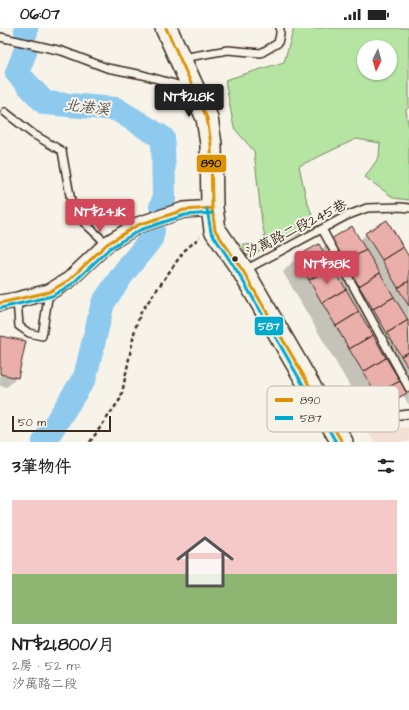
<!DOCTYPE html>
<html lang="zh-TW">
<head>
<meta charset="utf-8">
<style>
	:root { --surface:#fff; --page:#f2f2f2; --text:#222; --muted:#767676; --line:#e0e0e0; --accent:#d1495b }
	body { margin:0; font-family:"Architects Daughter","LXGW WenKai TC",sans-serif; background:var(--page); color:var(--text); height:100vh; display:flex; flex-direction:column; font-size:15px; white-space:nowrap }
	* { box-sizing:border-box; margin:0 }
	p { font-size:13px; color:var(--muted) }
	.icon { flex:none; width:22px; height:22px; fill:none; stroke:currentColor; stroke-width:2; stroke-linecap:round; stroke-linejoin:round }
	.map { position:relative; height:414px; overflow:hidden }
	.side { display:flex; flex-direction:column; background:var(--surface); flex:1 }
	.side>* { flex:none }
	.needle { width:26px; rotate:185deg }
	.fabs { position:absolute; left:357px; top:12px; display:grid; gap:8px }
	.fabs a { display:grid; place-items:center; width:40px; height:40px; border-radius:50%; background:var(--surface); box-shadow:0 1px 3px #0004; font-size:20px }
	.scale { position:absolute; left:12px; bottom:10px; width:99px; box-sizing:border-box; padding-left:4px; border:2px solid #3b2a1e; border-top:0; font-size:11px; line-height:14px; white-space:nowrap; color:#3b2a1e; -webkit-text-stroke:3px #f7f3e8; paint-order:stroke }
	.price { position:absolute; translate:-50% -34px; padding:0 9px; border-radius:4px; background:var(--accent); color:#fff; font-size:13px; line-height:26px; filter:drop-shadow(0 1px 2px #0008) }
	.price::after { content:''; position:absolute; left:50%; top:24px; width:12px; height:9px; margin-left:-6px; background:inherit; clip-path:polygon(0 0,100% 0,50% 100%) }
	.price.on { background:#222; color:#fff }
	ul { padding:0; list-style:none }
	li { display:grid; align-content:center; gap:8px; height:212px; padding:0 12px }
	li+li { border-top:1px solid var(--line) }
	li span { display:grid; place-items:center; height:124px; border-radius:0px; color:#555 }
	li>.icon { margin-inline-start:auto }
	span .icon { width:72px; height:72px; fill:#fffc; stroke-width:1 }
	li b { font-size:17px }
	h2 { display:flex; justify-content:space-between; align-items:center; height:48px; padding:0 12px; font-size:17px }
	.status { display:flex; justify-content:space-between; align-items:center; height:28px; padding:0 20px; background:var(--surface); direction:ltr }
	.status svg { height:11px; fill:currentColor }
	.map>svg:first-child { display:block }
	.built { fill:#f3dfd5 }
	.green { fill:#b5e4a3; stroke:#788760; fill-rule:evenodd }
	.shadow { fill:#0003 }
	.lines { fill:none; stroke-linecap:round; stroke-linejoin:round }
	.river { stroke:#8ecaee; stroke-width:24 }
	.building { fill:#eaafaa; stroke:#3b2a1e }
	.lane-casing { stroke:#3b2a1e; stroke-width:10 }
	.street-casing { stroke:#3b2a1e; stroke-width:18 }
	.secondary-casing { stroke:#3b2a1e; stroke-width:24 }
	.path { stroke:#3b2a1e; stroke-width:2.5; stroke-dasharray:4 3; stroke-linecap:butt }
	.lane { stroke:#f7f3e8; stroke-width:7 }
	.street { stroke:#f7f3e8; stroke-width:15 }
	.secondary { stroke:#f7f3e8; stroke-width:21 }
	.bus-1-casing { stroke:#f7f3e8; stroke-width:6 }
	.bus-2-casing { stroke:#f7f3e8; stroke-width:6 }
	.bus-1 { stroke:#db9304; stroke-width:3 }
	.bus-2 { stroke:#00a9ce; stroke-width:3 }
	.bus-dot { fill:#3b2a1e; stroke:#f7f3e8; stroke-width:1.5 }
	.labels { text-anchor:middle; stroke-width:4; stroke-linejoin:round; paint-order:stroke }
	.street-label { font-size:14px; fill:#3b2a1e; stroke:#f7f3e8 }
	.water-label { font-size:15px; font-style:italic; fill:#505252; stroke:#f7f3e8 }
	.key { fill:#f7f3e8; stroke:#bfb7ab; stroke-width:1 }
	.key-label { font-size:11px; fill:#3b2a1e }
	.line-badge { stroke:#f7f3e8; stroke-width:1.5 }
	.badge-label { font-size:11px; text-anchor:middle; font-weight:bold; fill:#fff }
	.pale-badge-label { font-size:11px; text-anchor:middle; font-weight:bold; fill:#111 }
</style>
</head>
<body>
<div class="status"><b>06:07</b><svg viewBox="0 0 49 12"><path d="M0 12V9h3v3zM5 12V6h3v6zM10 12V3h3v9zM15 12V0h3v12zM26 1h20v11H26zM47 4h2v5h-2z"/></svg></div>
<div class="map">
<svg width="409" height="414" viewBox="0 0 409 414">
	<rect width="100%" height="100%" fill="#f7f3e8"/>
	<filter id="ink" filterUnits="userSpaceOnUse"><feTurbulence type="fractalNoise" baseFrequency=".025" numOctaves="2"/><feDisplacementMap in="SourceGraphic" scale="8" xChannelSelector="R" yChannelSelector="G"/><feConvolveMatrix kernelMatrix="1 2 1 2 8 2 1 2 1" color-interpolation-filters="sRGB"/></filter>
	<g filter="url(#ink)">
		<!-- built -->
		<path class="built" d="M409,399V414H375L367,403Z"/>
		<!-- green -->
		<path class="green" d="M294,0H409V79L406,82L409,102V172L394,170L365,149L379,129L380,115L356,111L299,138L306,170L316,198L247,228L242,216L256,217L265,208L262,196L254,123L234,100L225,52L284,34ZM364,19H390V45H364Z"/>
		<!-- shadow -->
		<path class="shadow" d="M366,206L409,231V377L403,367L392,378L369,391L283,244L296,230L319,217L321,222L332,211L359,213Z
			M0,309L17,349L7,359L0,358Z"/>
		<g class="lines">
			<!-- river -->
			<path class="river" d="M26,4V0
				M25,24L17,45L45,75L116,81L163,110L164,171L161,179
				M44,414L85,349L103,275L125,243L151,211L153,203"/>
		</g>
		<!-- building -->
		<path class="building" d="M387,192L403,219L382,232L365,205Z
			M352,198L366,222L345,234L331,211Z
			M319,216L332,239L309,252L296,229Z
			M403,219L409,229V253L398,260L382,232Z
			M366,222L380,245L359,258L345,234Z
			M332,239L346,261L322,275L309,252Z
			M380,245L394,269L373,281L359,258Z
			M409,253V278L398,260Z
			M346,261L359,284L336,298L322,275Z
			M394,269L408,292L387,305L373,281Z
			M359,284L373,307L349,321L336,298Z
			M408,292L409,324L401,328L387,305Z
			M373,307L386,330L363,344L349,321Z
			M0,308L26,313L18,350L0,346Z
			M409,324V341L401,328Z
			M386,330L400,353L376,366L363,344Z
			M400,353L407,365L383,378L376,366Z"/>
		<g class="lines">
			<defs>
				<path id="lane" d="M0,9L62,23L107,40L143,47L189,60
					M182,30L228,22L261,25L278,15L280,6V0
					M5,84L33,106L62,123L73,184L107,216
					M322,201L409,360
					M245,242L346,188L367,180L401,179L409,180
					M17,272L19,298L29,305L42,308L49,264
					M334,395L409,386"/>
				<path id="street" d="M0,275L17,272L49,264L69,252L107,216L138,197L184,182L212,180"/>
				<path id="secondary" d="M166,0L207,90L211,116L212,180L215,202L243,243L342,414"/>
			</defs>
			<!-- lane casing -->
			<use href="#lane" class="lane-casing"/>
			<!-- street casing -->
			<use href="#street" class="street-casing"/>
			<!-- secondary casing -->
			<use href="#secondary" class="secondary-casing"/>
			<!-- path -->
			<path class="path" d="M90,414L121,370L135,301L141,284L184,223L200,209"/>
			<!-- lane -->
			<use href="#lane" class="lane"/>
			<!-- street -->
			<use href="#street" class="street"/>
			<!-- secondary -->
			<use href="#secondary" class="secondary"/>
			<defs>
				<path id="bus-1" d="M166,0L207,90L211,116L212,180L215,202L243,243L342,414
					M0,275L49,264L69,252L107,216L138,197L184,182L212,180"/>
				<path id="bus-2" d="M207,181L211,204L239,246L336,414
					M1,280L52,268L72,256L110,220L140,202L185,187L212,185"/>
			</defs>
			<!-- bus-1 casing -->
			<use href="#bus-1" class="bus-1-casing"/>
			<!-- bus-2 casing -->
			<use href="#bus-2" class="bus-2-casing"/>
			<!-- bus-1 -->
			<use href="#bus-1" class="bus-1"/>
			<!-- bus-2 -->
			<use href="#bus-2" class="bus-2"/>
		</g>
	</g>
	<!-- markers -->
	<circle class="bus-dot" cx="235" cy="231" r="3.5"/>
	<g class="labels">
		<!-- street labels -->
		<g class="street-label">
			<text transform="translate(296 200) rotate(-27)" y="5">汐萬路二段245巷</text>
		</g>
		<!-- water labels -->
		<g class="water-label">
			<text transform="translate(87 79) rotate(6)" y="5">北港溪</text>
		</g>
	</g>
	<!-- legend -->
	<rect x="267" y="358" width="132" height="46" rx="6" class="key"/>
	<rect x="275" y="370" width="18" height="4" fill="#db9304"/>
	<rect x="275" y="388" width="18" height="4" fill="#00a9ce"/>
	<g class="key-label">
		<text x="300" y="376">890</text>
		<text x="300" y="394">587</text>
	</g>
	<g class="line-badge">
		<rect x="196" y="126" width="31" height="19" rx="4" fill="#db9304"/>
		<rect x="254" y="288" width="30" height="20" rx="4" fill="#00a9ce"/>
	</g>
	<g class="badge-label">
		<text x="269" y="302">587</text>
	</g>
	<g class="pale-badge-label">
		<text x="211" y="139">890</text>
	</g>
</svg>
<div class="fabs">
<a><svg class="needle" viewBox="-14 -14 28 28"><path d="M0-13l5 13h-10z" fill="#e53935"/><path d="M0 13l5-13h-10z" fill="#767676"/></svg></a>
</div>
<div class="scale">50 m</div>
<b class="price on" style="left:189px;top:90px">NT$21.8K</b>
<b class="price" style="left:100px;top:205px">NT$24.1K</b>
<b class="price" style="left:327px;top:257px">NT$38K</b>
</div>
<section class="side">
<h2>3筆物件<svg class="icon" aria-label="filters" viewBox="0 0 24 24"><path d="M4 7h16M4 17h16"/><circle cx="9" cy="7" r="2"/><circle cx="15" cy="17" r="2"/></svg></h2>
<ul>
<li><span style="background:linear-gradient(#f6c9c9 60%,#8fb573 0)"><svg class="icon" aria-label="home" viewBox="0 0 24 24"><path d="M3 11l9-7 9 7M6 9v11h12V9"/></svg></span><div><b>NT$21,800/月</b><p>2房 · 52 m²</p><p>汐萬路二段</p></div></li>
</ul>
</section>
</body>
</html>
